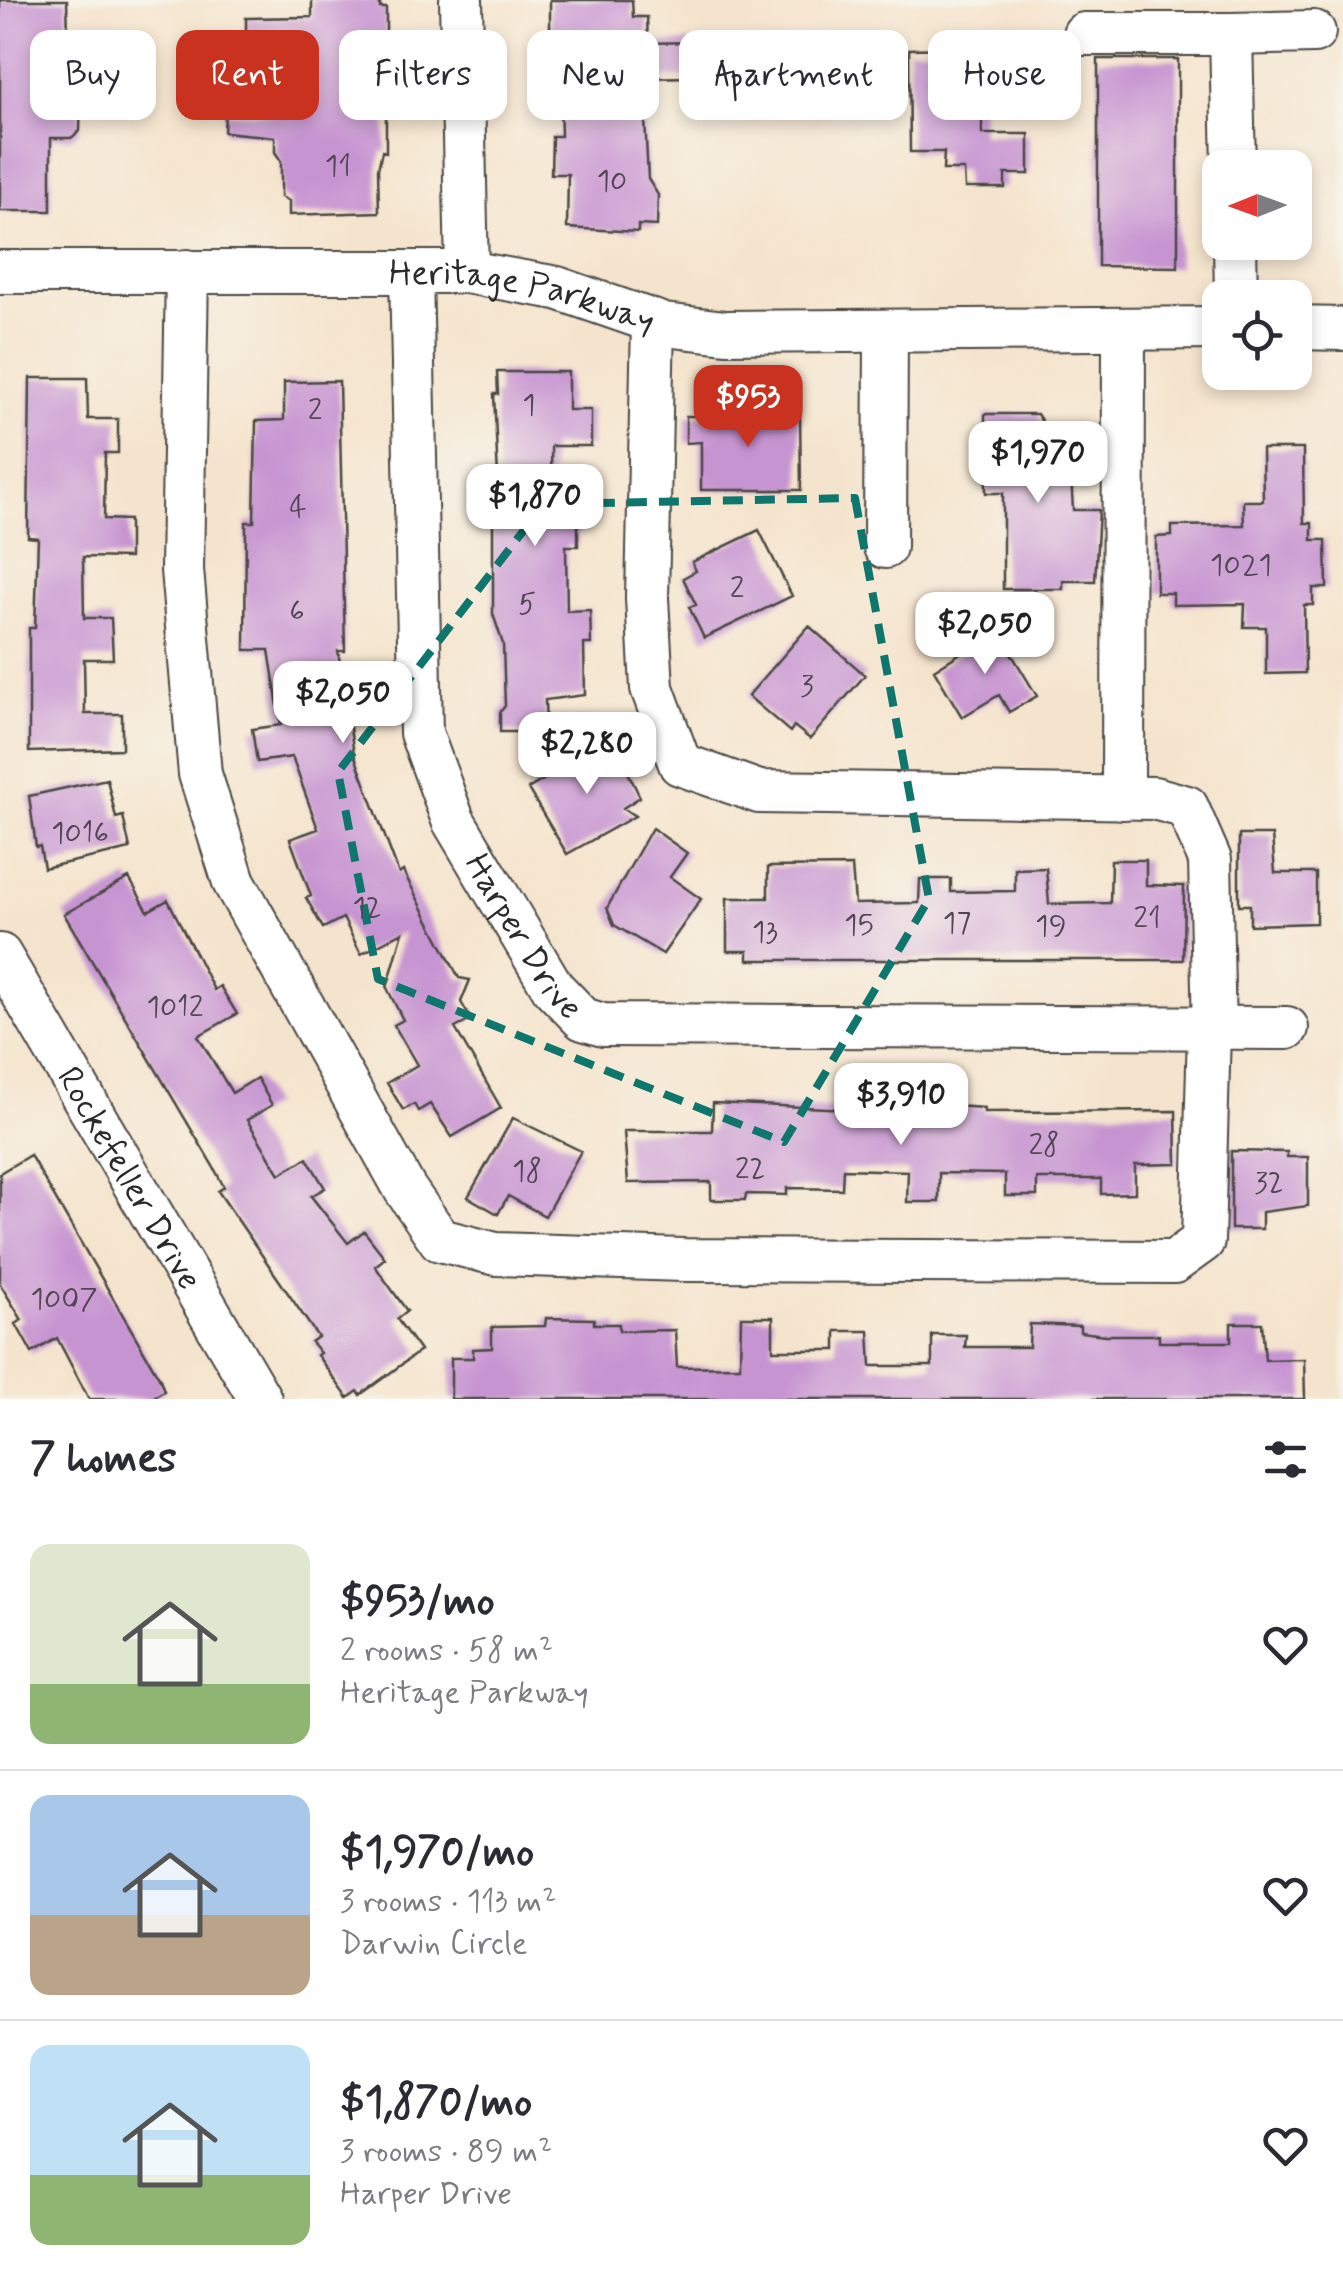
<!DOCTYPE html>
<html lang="en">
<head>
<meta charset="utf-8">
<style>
	:root { --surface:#fff; --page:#f7f7f7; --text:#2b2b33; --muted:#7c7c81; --line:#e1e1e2; --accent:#c8321e }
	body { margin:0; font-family:Mynerve,sans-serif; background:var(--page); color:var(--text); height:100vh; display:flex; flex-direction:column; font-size:38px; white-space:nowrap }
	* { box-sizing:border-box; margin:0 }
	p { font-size:32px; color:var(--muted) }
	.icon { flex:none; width:55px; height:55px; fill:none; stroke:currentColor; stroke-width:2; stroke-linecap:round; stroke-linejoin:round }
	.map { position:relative; height:1399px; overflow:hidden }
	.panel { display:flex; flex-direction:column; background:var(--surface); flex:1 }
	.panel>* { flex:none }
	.top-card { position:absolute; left:30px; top:30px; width:1285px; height:90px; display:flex; gap:20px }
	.needle { width:65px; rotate:269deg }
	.tools { position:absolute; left:1202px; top:150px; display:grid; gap:20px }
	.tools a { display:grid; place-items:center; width:110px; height:110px; border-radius:20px; background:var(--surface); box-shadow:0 5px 15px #0003; font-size:50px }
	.price { position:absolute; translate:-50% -85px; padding:0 22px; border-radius:20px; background:#fff; color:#222; font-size:32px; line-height:65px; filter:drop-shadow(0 2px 5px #0008) }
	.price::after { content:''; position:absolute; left:50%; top:60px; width:30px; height:22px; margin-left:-15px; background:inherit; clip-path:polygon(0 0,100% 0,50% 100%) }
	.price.active { background:var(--accent); color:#fff }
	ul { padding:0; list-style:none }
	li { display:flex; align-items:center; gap:30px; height:250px; padding:0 30px }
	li+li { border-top:2px solid var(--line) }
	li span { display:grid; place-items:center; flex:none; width:280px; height:200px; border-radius:20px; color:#555 }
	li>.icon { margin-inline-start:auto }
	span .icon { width:120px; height:120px; fill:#fffc; stroke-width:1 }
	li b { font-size:42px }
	h2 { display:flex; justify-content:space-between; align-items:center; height:120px; padding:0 30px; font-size:42px }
	.chip { padding:0 35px; border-radius:20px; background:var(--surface); box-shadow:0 5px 15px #0003; font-size:35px; line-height:90px }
	.chip.active { background:var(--accent); color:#fff }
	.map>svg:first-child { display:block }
	.building { fill:#c794d2 }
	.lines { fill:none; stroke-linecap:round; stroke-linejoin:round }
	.minor-casing { stroke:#494743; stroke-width:46 }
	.minor { stroke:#fff; stroke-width:42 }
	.marked { fill:none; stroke:#0f766e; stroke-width:8; stroke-dasharray:20 12; stroke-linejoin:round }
	.labels { text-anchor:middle; stroke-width:10; stroke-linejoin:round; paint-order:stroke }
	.number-label { font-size:30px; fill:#524555 }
	.street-label { font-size:35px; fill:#2b2b2b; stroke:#f7f3e8 }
</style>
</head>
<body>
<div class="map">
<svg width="1343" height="1399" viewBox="0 0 1343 1399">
	<rect width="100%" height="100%" fill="#f7f3e8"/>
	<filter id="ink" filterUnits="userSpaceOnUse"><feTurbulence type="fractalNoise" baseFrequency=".01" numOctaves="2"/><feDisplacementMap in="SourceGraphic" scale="20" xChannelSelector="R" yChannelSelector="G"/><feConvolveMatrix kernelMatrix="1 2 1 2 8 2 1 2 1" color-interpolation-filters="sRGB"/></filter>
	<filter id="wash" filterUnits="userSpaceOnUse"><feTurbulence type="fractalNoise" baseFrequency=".0048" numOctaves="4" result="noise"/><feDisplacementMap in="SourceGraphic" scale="40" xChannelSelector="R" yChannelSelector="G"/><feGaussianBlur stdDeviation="2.25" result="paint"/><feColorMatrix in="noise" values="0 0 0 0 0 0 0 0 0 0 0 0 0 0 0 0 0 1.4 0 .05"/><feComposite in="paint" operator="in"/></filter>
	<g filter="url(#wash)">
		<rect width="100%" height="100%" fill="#f5e4cd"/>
		<g id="blocks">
			<!-- building -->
			<path class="building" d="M0,0H67L68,34H91L92,88H81L80,131L71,138H51V211H0Z
				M312,0H380V8H386V152L382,151L378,169L379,212L289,215V201L281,197V161L275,152V137L224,132L225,113L280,114L279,56H246V18L312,17Z
				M550,0H632L633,17H647L648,43L691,42L692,77L643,78L648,179L658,195L657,226L638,225V232L567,228L568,174H551L552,136H561L559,57L555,36H550Z
				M981,40L982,52H991L992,85H982V134H1029V174H1005V188H965L964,170H943L944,152H910L909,49L954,48L953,41Z
				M1098,59H1178V267L1098,266Z
				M497,372H568V410H591V446H551L552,512H578V546H566L567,611L590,610L591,644H584L585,695L545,700L546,732H500V712L505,706L503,644L493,614V499H499L494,394H498Z
				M30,378H87L88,419H118V453H105L104,519L129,520V558L83,557L84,618H111L113,659H84L85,714H122V749L29,752V628H35L38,538L28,537Z
				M339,381L345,651H338L354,754L399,874L403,871L459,978L470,980L461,1002L471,1020L455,1028L501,1108L452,1137L430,1104L418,1111L414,1104L403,1110L387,1083L417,1065L394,1025L403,1020L387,988L403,932L361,954L343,918L323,928L306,898L311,896L290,839L318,829L292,757L257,762L252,729L281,725L269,650H245L246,522H254L256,421L284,420V382Z
				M742,401L753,413H800L801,490H701V442L686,443V416H735Z
				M985,414H1037L1046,428L1047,440H1069L1073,510H1099L1095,581H1063V589H1003V493H986Z
				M1262,449H1303L1304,523H1312V540H1326L1327,588H1313V605H1304L1305,673L1266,674V627H1244L1245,604L1173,605V593H1156V537L1172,536V526L1244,525L1243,501H1263Z
				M759,530L792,596L704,638L689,607L696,605L683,578L696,571L692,562Z
				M809,626L865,675L810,739L794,726L790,732L748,696Z
				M997,630L1037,696L1009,712L999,695L962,717L934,670Z
				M612,739L640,797L623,808L635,816L567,854L528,789Z
				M107,779L116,818L123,816L130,849L44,868L40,846L36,847L29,796Z
				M652,828L687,853L670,877L701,899L663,954L614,925L607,908Z
				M1239,835H1272L1275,873H1316V923L1250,925V905H1239Z
				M1111,860H1146V885L1184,886L1183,960H748V951H727V898H768V867L852,866L855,904L919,903L920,879H951V892L1015,891V869L1046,868L1049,904L1110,903Z
				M129,878L148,911L168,900L214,990L220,986L237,1014L198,1036L232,1093L257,1078L272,1105L247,1120L280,1174L307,1158L325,1188L311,1196L348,1243L364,1231L385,1258L375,1266L407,1311L397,1319L420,1351L360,1395L358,1391L348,1398L317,1355L320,1353L311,1342L318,1337L218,1191L224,1187L213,1166L64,914Z
				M850,1102L885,1103V1108L923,1104L984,1108V1112L1176,1111L1177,1164L1135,1165V1193L1101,1194V1179H1037V1196H1005V1174L939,1173V1202H907L908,1171L843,1169L842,1189L787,1188V1195L746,1194L745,1200H711V1182L628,1183L624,1131H712L713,1103L849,1109Z
				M513,1118L581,1151L545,1216L508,1196L498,1214L468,1197Z
				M1231,1151L1287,1152V1157H1308V1206L1262,1212V1229H1231Z
				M30,1155L160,1379L164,1391L150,1399H89L57,1338L32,1353L16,1324L22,1320L0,1284V1173Z
				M741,1317H773V1350H836V1331H869L871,1366H932V1335H966L965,1347H1029L1030,1324L1080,1326V1332L1105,1335H1159V1342H1231V1323H1262L1265,1360L1304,1359L1305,1399H451V1358H473V1349L492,1348V1327L545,1326L546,1318L594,1319V1324H619V1331L675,1330L677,1367L740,1366Z"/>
		</g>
	</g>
	<g filter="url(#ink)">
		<use href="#blocks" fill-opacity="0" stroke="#494743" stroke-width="2.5"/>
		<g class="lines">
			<defs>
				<g id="minor">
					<path d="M461,0L467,272"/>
					<path d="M1084,34H1231L1234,168"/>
					<path d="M1231,34L1314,32"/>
					<path d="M1235,242L1236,298"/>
					<path d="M187,271L182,570L200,774L234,882L405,1189L440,1240L496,1254L683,1260L1174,1262L1203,1241L1209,1031"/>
					<path id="s1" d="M0,272H467L557,288L664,325L726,332L1220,328"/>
					<path id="s2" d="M411,272L421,733L453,820L553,988L583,1019L603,1025L1287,1028"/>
					<path d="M653,321L647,598L652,688L680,764L759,792L1154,798L1187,807L1210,860L1214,1031"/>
					<path d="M1295,328L1343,329"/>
					<path d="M885,547L886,331"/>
					<path d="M1123,798L1124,329"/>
					<path id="s3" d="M0,955L260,1399"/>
				</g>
			</defs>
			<!-- minor casing -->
			<use href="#minor" class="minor-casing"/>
			<!-- minor -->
			<use href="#minor" class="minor"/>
		</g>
	</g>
	<!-- marked area -->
	<path class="marked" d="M855,498L929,899L784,1142L378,979L338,772L544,504Z"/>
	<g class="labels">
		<!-- number labels -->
		<g class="number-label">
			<text x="338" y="175">11</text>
			<text x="612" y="190">10</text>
			<text x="529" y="414">1</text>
			<text x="315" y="419">2</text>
			<text x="298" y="516">4</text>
			<text x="1241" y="574">1021</text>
			<text x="737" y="597">2</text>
			<text x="527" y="613">5</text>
			<text x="297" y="620">6</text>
			<text x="807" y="695">3</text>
			<text x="80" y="842">1016</text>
			<text x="367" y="917">12</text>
			<text x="1147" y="927">21</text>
			<text x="957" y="932">17</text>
			<text x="859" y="934">15</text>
			<text x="1051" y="935">19</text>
			<text x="765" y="941">13</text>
			<text x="175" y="1016">1012</text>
			<text x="1044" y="1154">28</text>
			<text x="750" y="1178">22</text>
			<text x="527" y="1180">18</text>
			<text x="1269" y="1192">32</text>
			<text x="64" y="1308">1007</text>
		</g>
		<!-- street labels -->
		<g class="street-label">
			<text dy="12" stroke="none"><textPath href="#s1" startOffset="525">Heritage Parkway</textPath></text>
			<text dy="12" stroke="none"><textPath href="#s2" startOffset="690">Harper Drive</textPath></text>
			<text dy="12" stroke="none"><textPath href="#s3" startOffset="258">Rockefeller Drive</textPath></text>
		</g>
	</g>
</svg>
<div class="tools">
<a><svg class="needle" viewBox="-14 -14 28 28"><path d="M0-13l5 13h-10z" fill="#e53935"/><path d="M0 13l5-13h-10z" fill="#7c7c81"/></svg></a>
<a><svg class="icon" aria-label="locate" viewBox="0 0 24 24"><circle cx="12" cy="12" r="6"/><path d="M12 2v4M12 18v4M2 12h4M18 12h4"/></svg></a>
</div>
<b class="price active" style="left:748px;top:450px">$953</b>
<b class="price" style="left:1038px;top:506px">$1,970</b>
<b class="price" style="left:535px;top:549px">$1,870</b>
<b class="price" style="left:985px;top:677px">$2,050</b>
<b class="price" style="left:343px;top:746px">$2,050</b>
<b class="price" style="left:587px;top:797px">$2,280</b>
<b class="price" style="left:901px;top:1148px">$3,910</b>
<div class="top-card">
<a class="chip">Buy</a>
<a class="chip active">Rent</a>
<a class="chip">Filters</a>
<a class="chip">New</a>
<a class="chip">Apartment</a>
<a class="chip">House</a>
</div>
</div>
<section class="panel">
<h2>7 homes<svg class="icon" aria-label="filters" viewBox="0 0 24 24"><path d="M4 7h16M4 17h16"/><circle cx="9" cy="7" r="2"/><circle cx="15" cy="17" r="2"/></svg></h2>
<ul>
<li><span style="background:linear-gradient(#dfe7d0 70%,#8fb573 0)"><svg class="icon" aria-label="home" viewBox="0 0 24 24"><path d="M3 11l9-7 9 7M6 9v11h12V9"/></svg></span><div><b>$953/mo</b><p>2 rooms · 58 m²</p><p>Heritage Parkway</p></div><svg class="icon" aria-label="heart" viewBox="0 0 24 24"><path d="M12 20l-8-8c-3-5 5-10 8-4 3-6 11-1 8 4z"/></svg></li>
<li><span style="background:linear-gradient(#a9c7e8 60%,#b9a48a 0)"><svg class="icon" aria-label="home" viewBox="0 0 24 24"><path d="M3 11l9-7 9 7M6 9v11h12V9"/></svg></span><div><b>$1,970/mo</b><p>3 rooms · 113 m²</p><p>Darwin Circle</p></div><svg class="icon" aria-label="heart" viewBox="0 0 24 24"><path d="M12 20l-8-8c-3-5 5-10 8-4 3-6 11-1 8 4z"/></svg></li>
<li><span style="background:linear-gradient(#bfe0f5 65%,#8fb573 0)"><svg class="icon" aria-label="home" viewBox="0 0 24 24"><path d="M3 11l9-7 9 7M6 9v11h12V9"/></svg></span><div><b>$1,870/mo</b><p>3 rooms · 89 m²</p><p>Harper Drive</p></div><svg class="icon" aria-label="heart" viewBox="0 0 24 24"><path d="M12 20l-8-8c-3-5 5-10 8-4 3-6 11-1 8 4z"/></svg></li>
</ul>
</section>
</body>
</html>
